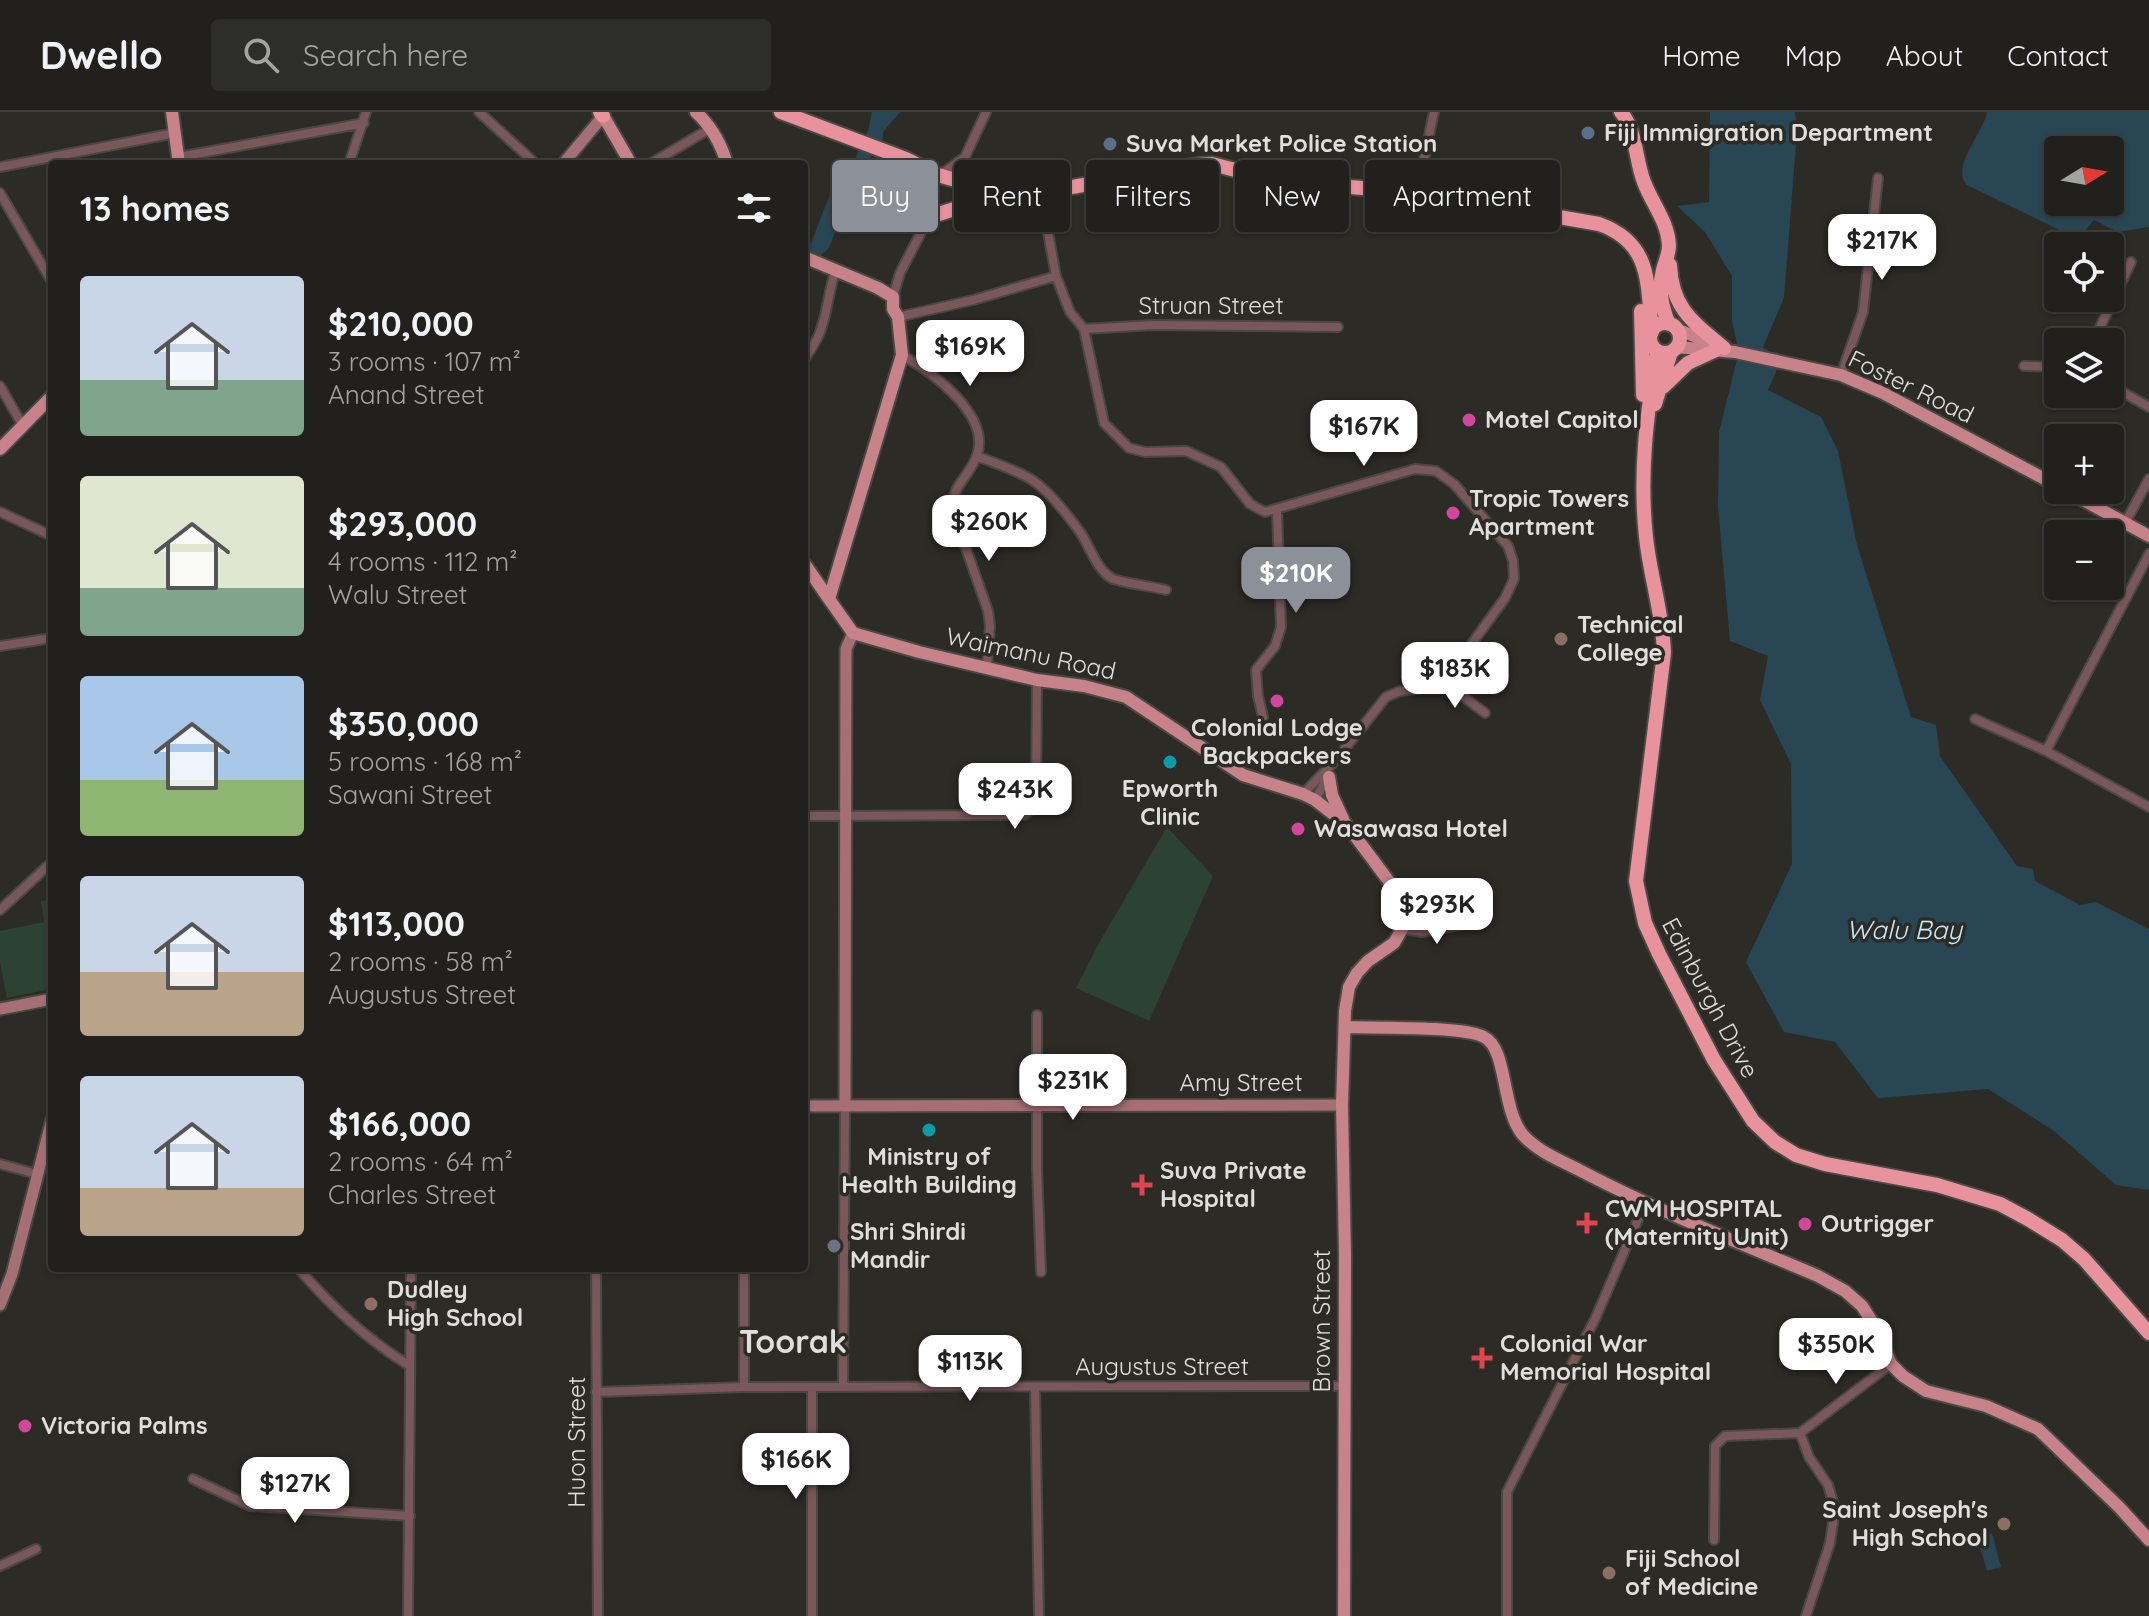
<!DOCTYPE html>
<html lang="en">
<head>
<meta charset="utf-8">
<style>
	:root { --surface:#21201c; --page:#2d2d29; --text:#f1f3f6; --muted:#a2a3a3; --line:#3e3e3b; --accent:#8c9099 }
	body { margin:0; font-family:Quicksand,sans-serif; background:var(--page); color:var(--text); height:100vh; display:flex; flex-direction:column; font-size:30px; white-space:nowrap }
	* { box-sizing:border-box; margin:0 }
	p { font-size:26px; color:var(--muted) }
	.icon { flex:none; width:44px; height:44px; fill:none; stroke:currentColor; stroke-width:2; stroke-linecap:round; stroke-linejoin:round }
	.map { position:relative; flex:1; overflow:hidden }
	.sheet { position:absolute; left:48px; top:48px; width:760px; height:1112px; display:flex; flex-direction:column; background:var(--surface); border-radius:8px; box-shadow:0 2px 6px #0004,0 0 0 2px var(--line) }
	.sheet>* { flex:none }
	.banner { position:absolute; left:832px; top:48px; width:760px; height:72px; display:flex; gap:16px }
	.needle { width:52px; rotate:79deg }
	.tools { position:absolute; left:2044px; top:24px; display:grid; gap:16px }
	.tools a { display:grid; place-items:center; width:80px; height:80px; border-radius:8px; background:var(--surface); box-shadow:0 2px 6px #0004,0 0 0 2px var(--line); font-size:40px }
	.price { position:absolute; translate:-50% -68px; padding:0 18px; border-radius:16px; background:#fff; color:#222; font-size:26px; line-height:52px; filter:drop-shadow(0 2px 4px #0008) }
	.price::after { content:''; position:absolute; left:50%; top:48px; width:24px; height:18px; margin-left:-12px; background:inherit; clip-path:polygon(0 0,100% 0,50% 100%) }
	.price.active { background:var(--accent); color:#fff }
	ul { padding:0; list-style:none }
	li { display:flex; align-items:center; gap:24px; height:200px; padding:0 32px }
	li span { display:grid; place-items:center; flex:none; width:224px; height:160px; border-radius:8px; color:#555 }
	li>.icon { margin-inline-start:auto }
	span .icon { width:96px; height:96px; fill:#fffc; stroke-width:1 }
	li b { font-size:34px }
	h2 { display:flex; justify-content:space-between; align-items:center; height:96px; padding:0 32px; font-size:34px }
	.tag { padding:0 28px; border-radius:8px; background:var(--surface); box-shadow:0 2px 6px #0004,0 0 0 2px var(--line); font-size:28px; line-height:72px }
	.tag.active { background:var(--accent); color:#fff }
	header { display:flex; align-items:center; gap:48px; box-sizing:border-box; height:112px; padding:0 40px; background:var(--surface); border-bottom:2px solid var(--line) }
	header strong { font-size:38px }
	nav { display:flex; gap:44px; margin-inline-start:auto; font-size:28px }
	.search { width:560px; height:72px; background:var(--page); display:flex; align-items:center; gap:20px; box-sizing:border-box; padding:0 28px; border-radius:8px; color:var(--muted); font-size:30px }
	.map>svg:first-child { display:block }
	.green { fill:#2c4233 }
	.water { fill:#294655; fill-rule:evenodd }
	.lines { fill:none; stroke-linecap:round; stroke-linejoin:round }
	.street-casing { stroke:#494843; stroke-width:12 }
	.secondary-casing { stroke:#494843; stroke-width:15 }
	.primary-casing { stroke:#494843; stroke-width:16 }
	.highway-casing { stroke:#494843; stroke-width:18 }
	.street { stroke:#7a575b; stroke-width:8 }
	.secondary { stroke:#a66f76; stroke-width:11 }
	.primary { stroke:#c8828a; stroke-width:12 }
	.highway { stroke:#e7929d; stroke-width:14 }
	.service-dot { fill:#5c6f8a; stroke:#2c2b26; stroke-width:3 }
	.hotel-dot { fill:#d1479c; stroke:#2c2b26; stroke-width:3 }
	.education-dot { fill:#8d6e63; stroke:#2c2b26; stroke-width:3 }
	.culture-dot { fill:#0f9aa8; stroke:#2c2b26; stroke-width:3 }
	.health-dot { fill:#e0444e; stroke:#2c2b26; stroke-width:3 }
	.worship-dot { fill:#6b7280; stroke:#2c2b26; stroke-width:3 }
	.labels { text-anchor:middle; stroke-width:7; stroke-linejoin:round; paint-order:stroke }
	.poi-label { font-size:24px; font-weight:bold; fill:#e0dfdc; stroke:#2c2b26; text-anchor:start }
	.street-label { font-size:24px; fill:#e0dfdc; stroke:#2c2b26 }
	.water-label { font-size:26px; font-style:italic; fill:#c6e8fa; stroke:#2c2b26 }
	.district-label { font-size:32px; font-weight:bold; fill:#e0dfdc; stroke:#2c2b26 }
</style>
</head>
<body>
<header>
<strong>Dwello</strong>
<div class="search"><svg class="icon" aria-label="search" viewBox="0 0 24 24"><circle cx="10" cy="10" r="6"/><path d="M15 15l6 6"/></svg>Search here</div>
<nav><a>Home</a><a>Map</a><a>About</a><a>Contact</a></nav>
</header>
<div class="map">
<svg width="2149" height="1504" viewBox="0 0 2149 1504">
	<rect width="100%" height="100%" fill="#2c2b26"/>
	<!-- green -->
	<path class="green" d="M1167,715L1213,764L1149,909L1076,876L1100,829Z
		M52,787V833L49,834L52,877L7,886L0,850V819L44,810L41,789Z"/>
	<!-- water -->
	<path class="water" d="M872,0H900L883,20V26L854,71L829,136L804,159V142L811,131L834,72L855,47L868,19Z
		M1710,0H1795L1797,19L1784,186L1763,235L1781,248L1768,278L1821,305L1838,339L1857,433L1911,605L1936,613L1940,644L2017,754L2033,757L2035,769L2080,793L2096,790L2149,817V1078L2116,1073L2054,1019L1988,977L1878,986L1835,930L1784,920L1746,850L1792,752L1791,652L1760,588L1768,544L1730,529L1718,395L1719,320L1739,239L1732,210V164L1705,120L1677,94L1709,90Z
		M1987,0H2149V115L2118,120L2094,108L2078,127L1967,73C1950,55 1983,22 1987,0ZM2058,38H2110V90H2058Z
		M1992,1421L2001,1455L1987,1459L1977,1425Z"/>
	<g class="lines">
		<defs>
			<path id="street" d="M479,0L536,52
				M179,45L364,11
				M965,45L970,59L984,74
				M349,52L366,0
				M650,52L711,16
				M0,55L175,21
				M940,63L965,45L986,0
				M1417,80L1434,0
				M0,81L52,170
				M1041,82L1056,164L1070,200L1084,217L1104,311L1129,336L1145,340L1186,339L1221,355L1250,392L1265,400L1415,357L1436,359L1454,372L1508,434L1513,449L1514,467L1505,486L1444,570L1432,575L1400,579L1386,585L1334,650L1303,682
				M893,185L900,161L929,105L936,63
				M898,205L973,188L1056,164
				M1084,217L1153,213L1338,215
				M2093,230L2131,150
				M902,243C932,260 991,303 977,343C971,362 956,369 951,394L988,499L990,514L987,555
				M804,248C811,237 819,227 822,214C828,196 829,176 836,158
				M2024,254L2058,255
				M1841,263L1863,200L1878,66
				M2110,273L2149,295
				M0,274L23,314
				M977,344C994,351 1013,357 1029,366C1048,377 1067,402 1080,420C1091,436 1095,455 1111,466C1117,470 1155,475 1166,478
				M0,400L52,424
				M2125,411L2149,367
				M0,534L52,526
				M1444,570L1485,601
				M1263,605L1258,584L1256,558L1275,534L1281,515L1277,398
				M1975,607L2046,639L2149,695
				M2046,639L2149,442
				M1315,688L1328,665
				M804,704L1024,703L1031,698L1036,690L1037,568
				M0,798L52,750
				M1402,817L1422,820L1470,811
				M1037,903V1056L1041,1160
				M0,1052L37,1062
				M298,1156C332,1195 366,1227 410,1254
				M596,1156L598,1504
				M744,1156V1275
				M843,1275L845,994
				M1035,1275L1039,1504
				M596,1280L744,1275L1343,1274
				M1800,1321L1809,1345L1828,1373L1835,1397L1830,1431L1806,1504
				M193,1367L250,1394L410,1404
				M1714,1428L1715,1334L1725,1324L1800,1321L1891,1252
				M0,1454L36,1437
				M408,1504L411,1156
				M812,1504V1275
				M1507,1504V1380L1596,1205L1645,1091"/>
			<path id="secondary" d="M563,52L603,4
				M0,897L52,887
				M804,994L1342,993
				M845,994L846,537L853,521
				M0,1193L12,1162L52,1007"/>
			<path id="primary" d="M172,0L179,52
				M601,0L631,52
				M696,0C712,15 721,31 727,52
				M804,145L878,176L893,185V197L898,205L902,243L829,487L853,521L919,540L1037,568L1084,574L1126,585L1243,663L1303,682L1315,688L1346,712L1388,768L1402,794V817L1394,831L1368,849L1357,861L1349,875L1345,899L1342,993L1345,1143L1344,1504
				M1676,217L1717,233
				M1676,235L1735,240L1841,263L1883,281L2058,374
				M0,337L52,284
				M2065,378L2149,424
				M804,451L829,487
				M1329,665L1332,683L1343,707
				M1345,915C1373,916 1464,914 1484,925C1508,937 1501,997 1523,1023C1539,1041 1565,1050 1585,1061C1660,1100 1740,1131 1818,1164L1845,1179L1862,1194L1876,1216L1891,1252L1903,1264L1926,1279L1986,1294L2038,1317L2120,1396L2149,1428"/>
			<path id="highway" d="M600,0L603,4
				M781,0L906,47L938,63L987,77L1018,79
				M1621,0C1637,20 1635,47 1644,70C1652,92 1668,109 1669,134C1669,142 1665,150 1663,158C1658,177 1661,194 1669,212
				M929,105L964,94L1197,53L1212,52L1282,70L1417,80L1599,112C1652,131 1647,171 1652,220
				M1670,153C1672,197 1693,210 1724,236
				M1641,199L1643,283
				M1650 226a15 15 0 1 1 30 0a15 15 0 1 1-30 0Z
				M1657,239C1647,302 1639,360 1646,425C1650,464 1663,502 1664,541L1636,769L1645,811L1659,842L1714,948L1753,1009L1775,1030L1796,1043L1825,1052L1937,1073L2000,1092L2028,1107L2062,1128L2084,1147L2149,1221
				M1663,275L1688,251L1714,239
				M1655,292L1671,240"/>
		</defs>
		<!-- street casing -->
		<use href="#street" class="street-casing"/>
		<!-- secondary casing -->
		<use href="#secondary" class="secondary-casing"/>
		<!-- primary casing -->
		<use href="#primary" class="primary-casing"/>
		<!-- highway casing -->
		<use href="#highway" class="highway-casing"/>
		<!-- street -->
		<use href="#street" class="street"/>
		<!-- secondary -->
		<use href="#secondary" class="secondary"/>
		<!-- primary -->
		<use href="#primary" class="primary"/>
		<!-- highway -->
		<use href="#highway" class="highway"/>
	</g>
	<!-- markers -->
	<g class="service-dot">
		<circle cx="1588" cy="21" r="8"/>
		<circle cx="1110" cy="32" r="8"/>
	</g>
	<g class="hotel-dot">
		<circle cx="1469" cy="308" r="8"/>
		<circle cx="1453" cy="401" r="8"/>
		<circle cx="1277" cy="589" r="8"/>
		<circle cx="1298" cy="717" r="8"/>
		<circle cx="1805" cy="1112" r="8"/>
		<circle cx="25" cy="1314" r="8"/>
	</g>
	<g class="education-dot">
		<circle cx="1561" cy="527" r="8"/>
		<circle cx="371" cy="1192" r="8"/>
		<circle cx="2004" cy="1412" r="8"/>
		<circle cx="1609" cy="1461" r="8"/>
	</g>
	<g class="culture-dot">
		<circle cx="1170" cy="650" r="8"/>
		<circle cx="929" cy="1018" r="8"/>
	</g>
	<g class="health-dot">
		<path d="M1138 1061h8v8h8v8h-8v8h-8v-8h-8v-8h8z"/>
		<path d="M1583 1099h8v8h8v8h-8v8h-8v-8h-8v-8h8z"/>
		<path d="M1478 1234h8v8h8v8h-8v8h-8v-8h-8v-8h8z"/>
	</g>
	<circle class="worship-dot" cx="834" cy="1134" r="8"/>
	<g class="labels">
		<!-- poi labels -->
		<g class="poi-label">
			<text x="1604" y="29">Fiji Immigration Department</text>
			<text x="1126" y="40">Suva Market Police Station</text>
			<text x="1485" y="316">Motel Capitol</text>
			<text x="1469" y="395">Tropic Towers<tspan x="1469" dy="28">Apartment</tspan></text>
			<text x="1577" y="521">Technical<tspan x="1577" dy="28">College</tspan></text>
			<text x="1277" y="624" text-anchor="middle">Colonial Lodge<tspan x="1277" dy="28">Backpackers</tspan></text>
			<text x="1170" y="685" text-anchor="middle">Epworth<tspan x="1170" dy="28">Clinic</tspan></text>
			<text x="1314" y="725">Wasawasa Hotel</text>
			<text x="929" y="1053" text-anchor="middle">Ministry of<tspan x="929" dy="28">Health Building</tspan></text>
			<text x="1160" y="1067">Suva Private<tspan x="1160" dy="28">Hospital</tspan></text>
			<text x="1605" y="1105">CWM HOSPITAL<tspan x="1605" dy="28">(Maternity Unit)</tspan></text>
			<text x="1821" y="1120">Outrigger</text>
			<text x="850" y="1128">Shri Shirdi<tspan x="850" dy="28">Mandir</tspan></text>
			<text x="387" y="1186">Dudley<tspan x="387" dy="28">High School</tspan></text>
			<text x="1500" y="1240">Colonial War<tspan x="1500" dy="28">Memorial Hospital</tspan></text>
			<text x="41" y="1322">Victoria Palms</text>
			<text x="1988" y="1406" text-anchor="end">Saint Joseph's<tspan x="1988" dy="28">High School</tspan></text>
			<text x="1625" y="1455">Fiji School<tspan x="1625" dy="28">of Medicine</tspan></text>
		</g>
		<!-- street labels -->
		<g class="street-label">
			<text x="1211" y="202">Struan Street</text>
			<text transform="translate(1911 275) rotate(26)" y="8">Foster Road</text>
			<text transform="translate(1031 542) rotate(12)" y="8">Waimanu Road</text>
			<text transform="translate(1710 886) rotate(62)" y="8">Edinburgh Drive</text>
			<text x="1241" y="979">Amy Street</text>
			<text transform="translate(1322 1209) rotate(-90)" y="8">Brown Street</text>
			<text x="1162" y="1263">Augustus Street</text>
			<text transform="translate(577 1330) rotate(-90)" y="8">Huon Street</text>
		</g>
		<!-- water labels -->
		<g class="water-label">
			<text x="1904" y="827">Walu Bay</text>
		</g>
		<!-- district labels -->
		<g class="district-label">
			<text x="793" y="1241">Toorak</text>
		</g>
	</g>
</svg>
<div class="tools">
<a><svg class="needle" viewBox="-14 -14 28 28"><path d="M0-13l5 13h-10z" fill="#e53935"/><path d="M0 13l5-13h-10z" fill="#a2a3a3"/></svg></a>
<a><svg class="icon" aria-label="locate" viewBox="0 0 24 24"><circle cx="12" cy="12" r="6"/><path d="M12 2v4M12 18v4M2 12h4M18 12h4"/></svg></a>
<a><svg class="icon" aria-label="layers" viewBox="0 0 24 24"><path d="M12 4l9 5-9 5-9-5zM3 14l9 5 9-5"/></svg></a>
<a>+</a>
<a>−</a>
</div>
<b class="price" style="left:1882px;top:170px">$217K</b>
<b class="price" style="left:970px;top:276px">$169K</b>
<b class="price" style="left:1364px;top:356px">$167K</b>
<b class="price" style="left:989px;top:451px">$260K</b>
<b class="price active" style="left:1296px;top:503px">$210K</b>
<b class="price" style="left:1455px;top:598px">$183K</b>
<b class="price" style="left:1015px;top:719px">$243K</b>
<b class="price" style="left:1437px;top:834px">$293K</b>
<b class="price" style="left:1073px;top:1010px">$231K</b>
<b class="price" style="left:1836px;top:1274px">$350K</b>
<b class="price" style="left:970px;top:1291px">$113K</b>
<b class="price" style="left:796px;top:1389px">$166K</b>
<b class="price" style="left:295px;top:1413px">$127K</b>
<div class="banner">
<a class="tag active">Buy</a>
<a class="tag">Rent</a>
<a class="tag">Filters</a>
<a class="tag">New</a>
<a class="tag">Apartment</a>
</div>
<section class="sheet">
<h2>13 homes<svg class="icon" aria-label="filters" viewBox="0 0 24 24"><path d="M4 7h16M4 17h16"/><circle cx="9" cy="7" r="2"/><circle cx="15" cy="17" r="2"/></svg></h2>
<ul>
<li><span style="background:linear-gradient(#c9d6e8 65%,#7fa58c 0)"><svg class="icon" aria-label="home" viewBox="0 0 24 24"><path d="M3 11l9-7 9 7M6 9v11h12V9"/></svg></span><div><b>$210,000</b><p>3 rooms · 107 m²</p><p>Anand Street</p></div></li>
<li><span style="background:linear-gradient(#dfe7d0 70%,#7fa58c 0)"><svg class="icon" aria-label="home" viewBox="0 0 24 24"><path d="M3 11l9-7 9 7M6 9v11h12V9"/></svg></span><div><b>$293,000</b><p>4 rooms · 112 m²</p><p>Walu Street</p></div></li>
<li><span style="background:linear-gradient(#a9c7e8 65%,#8fb573 0)"><svg class="icon" aria-label="home" viewBox="0 0 24 24"><path d="M3 11l9-7 9 7M6 9v11h12V9"/></svg></span><div><b>$350,000</b><p>5 rooms · 168 m²</p><p>Sawani Street</p></div></li>
<li><span style="background:linear-gradient(#c9d6e8 60%,#b9a48a 0)"><svg class="icon" aria-label="home" viewBox="0 0 24 24"><path d="M3 11l9-7 9 7M6 9v11h12V9"/></svg></span><div><b>$113,000</b><p>2 rooms · 58 m²</p><p>Augustus Street</p></div></li>
<li><span style="background:linear-gradient(#c9d6e8 70%,#b9a48a 0)"><svg class="icon" aria-label="home" viewBox="0 0 24 24"><path d="M3 11l9-7 9 7M6 9v11h12V9"/></svg></span><div><b>$166,000</b><p>2 rooms · 64 m²</p><p>Charles Street</p></div></li>
</ul>
</section>
</div>
</body>
</html>
